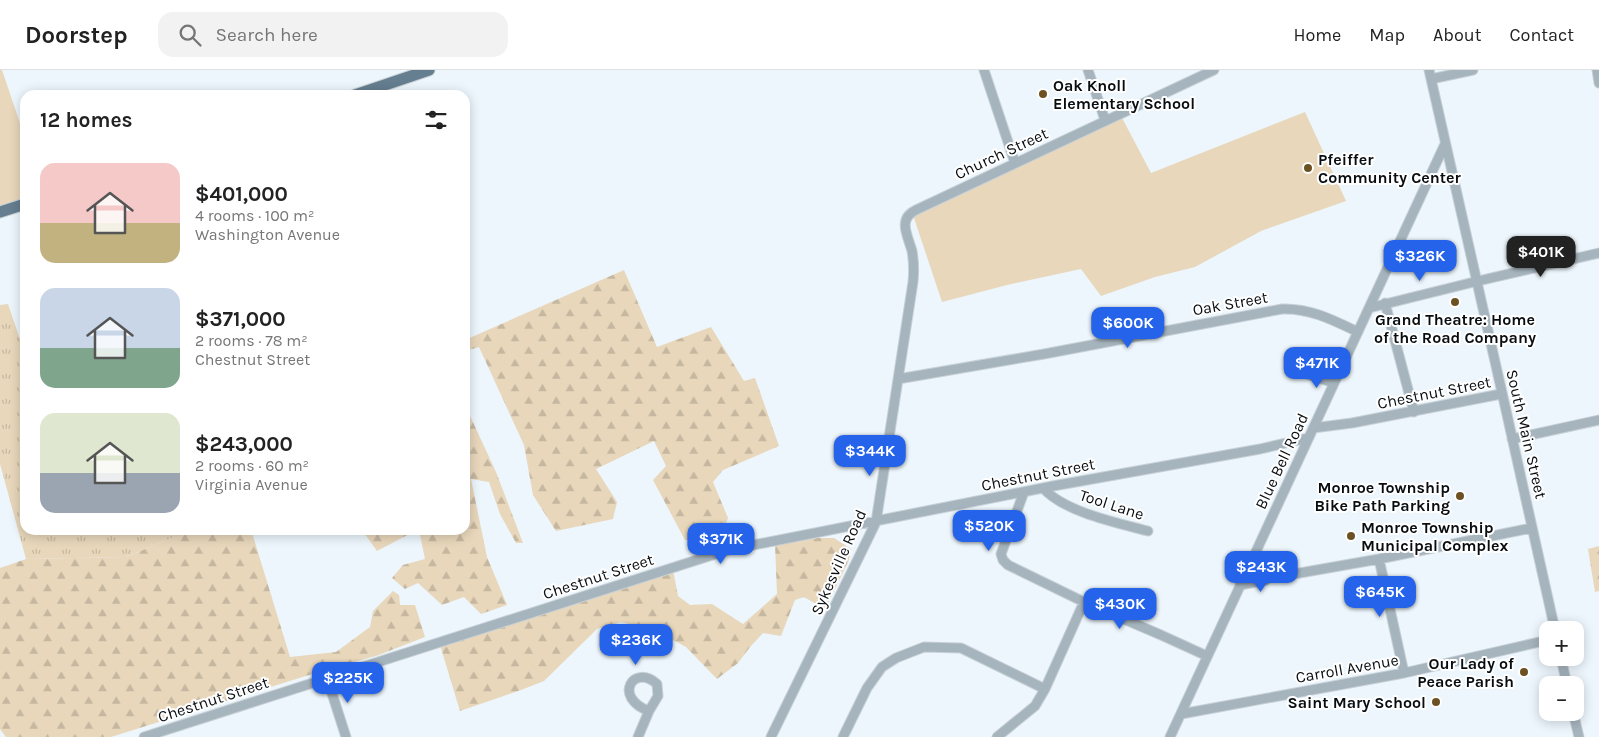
<!DOCTYPE html>
<html lang="en">
<head>
<meta charset="utf-8">
<style>
	:root { --surface:#fff; --page:#f2f2f2; --text:#222; --muted:#767676; --line:#e0e0e0; --accent:#2563eb }
	body { margin:0; font-family:Karla,sans-serif; background:var(--page); color:var(--text); height:100vh; display:flex; flex-direction:column; font-size:19px; white-space:nowrap }
	* { box-sizing:border-box; margin:0 }
	p { font-size:16px; color:var(--muted) }
	.icon { flex:none; width:28px; height:28px; fill:none; stroke:currentColor; stroke-width:2; stroke-linecap:round; stroke-linejoin:round }
	.map { position:relative; flex:1; overflow:hidden }
	.sheet { position:absolute; left:20px; top:20px; width:450px; height:445px; display:flex; flex-direction:column; background:var(--surface); border-radius:15px; box-shadow:0 2px 12px #0003 }
	.sheet>* { flex:none }
	.fabs { position:absolute; left:1539px; top:551px; display:grid; gap:10px }
	.fabs a { display:grid; place-items:center; width:45px; height:45px; border-radius:10px; background:var(--surface); box-shadow:0 2px 12px #0003; font-size:25px }
	.price { position:absolute; translate:-50% -42px; padding:0 11px; border-radius:10px; background:var(--accent); color:#fff; font-size:16px; line-height:32px; filter:drop-shadow(0 1px 2px #0008) }
	.price::after { content:''; position:absolute; left:50%; top:30px; width:15px; height:11px; margin-left:-8px; background:inherit; clip-path:polygon(0 0,100% 0,50% 100%) }
	.price.selected { background:#222; color:#fff }
	ul { padding:0; list-style:none }
	li { display:flex; align-items:center; gap:15px; height:125px; padding:0 20px }
	li span { display:grid; place-items:center; flex:none; width:140px; height:100px; border-radius:15px; color:#555 }
	li>.icon { margin-inline-start:auto }
	span .icon { width:60px; height:60px; fill:#fffc; stroke-width:1 }
	li b { font-size:21px }
	h2 { display:flex; justify-content:space-between; align-items:center; height:60px; padding:0 20px; font-size:21px }
	header { display:flex; align-items:center; gap:30px; box-sizing:border-box; height:70px; padding:0 25px; background:var(--surface); border-bottom:1px solid var(--line) }
	header strong { font-size:24px }
	nav { display:flex; gap:28px; margin-inline-start:auto; font-size:18px }
	.search { width:350px; height:45px; background:var(--page); display:flex; align-items:center; gap:12px; box-sizing:border-box; padding:0 18px; border-radius:15px; color:var(--muted); font-size:19px }
	.map>svg:first-child { display:block }
	.grass { fill:url(#grass-tufts) }
	.forest { fill:url(#forest-firs) }
	.park { fill:#e8d7bb }
	.lines { fill:none; stroke-linecap:round; stroke-linejoin:round }
	.minor-casing { stroke:#c8d1d6; stroke-width:11 }
	.major-casing { stroke:#c8d1d6; stroke-width:13 }
	.minor { stroke:#a6b4be; stroke-width:9 }
	.major { stroke:#657e90; stroke-width:11 }
	.poi-dot { fill:#6c5223; stroke:#fff; stroke-width:2 }
	.labels { text-anchor:middle; stroke-width:4; stroke-linejoin:round; paint-order:stroke }
	.poi-label { font-size:16px; font-weight:bold; fill:#080d11; stroke:#fff; text-anchor:start }
	.street-label { font-size:16px; fill:#080d11; stroke:#fff }
</style>
</head>
<body>
<header>
<strong>Doorstep</strong>
<div class="search"><svg class="icon" aria-label="search" viewBox="0 0 24 24"><circle cx="10" cy="10" r="6"/><path d="M15 15l6 6"/></svg>Search here</div>
<nav><a>Home</a><a>Map</a><a>About</a><a>Contact</a></nav>
</header>
<div class="map">
<svg width="1599" height="667" viewBox="0 0 1599 667">
	<defs>
		<pattern id="grass-tufts" width="24" height="20" patternUnits="userSpaceOnUse" patternTransform="scale(1.25)"><rect width="24" height="20" fill="#e8d7bb"/><path d="M3 7l-1-3M5 7V3M7 7l1-3M15 17l-1-3M17 17v-4M19 17l1-3" fill="none" stroke="#c6b7a0"/></pattern>
		<pattern id="forest-firs" width="22" height="20" patternUnits="userSpaceOnUse" patternTransform="scale(1.25)"><rect width="22" height="20" fill="#e8d7bb"/><path d="M5 1l3.5 6h-7zM16 11l3.5 6h-7z" fill="#c6b7a0"/></pattern>
	</defs>
	<rect width="100%" height="100%" fill="#ecf6fc"/>
	<!-- grass -->
	<path class="grass" d="M8,234L25,284V460H172L174,467L126,487L26,489L0,394V235Z"/>
	<!-- forest -->
	<path class="forest" d="M624,200L657,277L711,257L744,311L755,308L779,376L723,400L713,412L728,448L719,471L685,470L653,410L666,396L654,371L596,399L617,432L613,449L556,461L533,425L524,375L479,277L465,281V270Z
		M465,335L496,402L523,473H516L500,444L489,412L471,409L487,487L507,535L481,544L464,527L442,535L418,513L405,519L392,508L403,495L425,489L419,460H465Z
		M172,460H254L253,466L290,587L336,582L370,557L373,541L393,521L399,525L400,535H415L425,567L376,586L328,599L111,667H6L0,659V498L26,489L126,487L174,467Z
		M362,460H417L377,481Z
		M818,468H834L851,479L849,490L825,539L804,527L795,530L781,566L763,563L750,577L738,593L717,609L686,577L658,562L621,552L597,559L544,611L521,620L460,641L440,575L673,500L678,526L690,535L712,534L743,554L777,524L775,474Z
		M1599,476V521L1595,522L1588,479Z"/>
	<!-- park -->
	<path class="park" d="M0,0H2L25,68V128L0,136Z
		M1119,42L1151,103L1305,42L1346,131L1261,161L1195,197L1155,207L1101,226L1081,199L1007,215L942,232L912,142Z"/>
	<g class="lines">
		<defs>
			<path id="minor" d="M984,0L1015,93
				M1088,0L1105,50
				M1429,0C1471,187 1514,373 1555,560
				M1597,0L1599,13
				M1431,9L1473,0
				M1385,233L1414,342
				M1369,238L1478,211L1599,183
				M1307,304L1334,313
				M898,309L1044,284L1282,239C1310,238 1333,250 1358,262
				M1313,358L1352,353L1501,324
				M1512,369L1599,350
				M1043,418C1064,442 1118,453 1148,461
				M1024,422L1001,484L1003,490L1008,495L1084,532L1161,565L1207,586
				M1379,489L1404,603
				M1249,496L1267,505L1277,507L1379,489L1532,458
				M1240,515L1266,510L1271,506
				M1561,588L1567,615
				M327,608L346,667
				M1573,642L1579,667
				M1181,644L1404,603L1548,570
				M144,667L728,480L1053,416L1260,379L1308,368
				M638,667L649,641L658,626L657,614C634,593 612,627 649,641
				M771,667L876,452L913,212C914,202 914,192 912,181C908,166 897,149 916,140L1214,0
				M843,667L867,618L882,597L896,588L924,577L961,578L1045,619
				M997,667L1035,636L1045,619L1084,532
				M1170,667L1445,74"/>
			<path id="major" d="M355,25L429,0
				M0,142L25,134"/>
		</defs>
		<!-- minor casing -->
		<use href="#minor" class="minor-casing"/>
		<!-- major casing -->
		<use href="#major" class="major-casing"/>
		<!-- minor -->
		<use href="#minor" class="minor"/>
		<!-- major -->
		<use href="#major" class="major"/>
	</g>
	<!-- markers -->
	<g class="poi-dot">
		<circle cx="1043" cy="24" r="5"/>
		<circle cx="1308" cy="98" r="5"/>
		<circle cx="1455" cy="232" r="5"/>
		<circle cx="1460" cy="426" r="5"/>
		<circle cx="1351" cy="466" r="5"/>
		<circle cx="1524" cy="602" r="5"/>
		<circle cx="1436" cy="632" r="5"/>
	</g>
	<g class="labels">
		<!-- poi labels -->
		<g class="poi-label">
			<text x="1053" y="21">Oak Knoll<tspan x="1053" dy="18">Elementary School</tspan></text>
			<text x="1318" y="95">Pfeiffer<tspan x="1318" dy="18">Community Center</tspan></text>
			<text x="1455" y="255" text-anchor="middle">Grand Theatre: Home<tspan x="1455" dy="18">of the Road Company</tspan></text>
			<text x="1450" y="423" text-anchor="end">Monroe Township<tspan x="1450" dy="18">Bike Path Parking</tspan></text>
			<text x="1361" y="463">Monroe Township<tspan x="1361" dy="18">Municipal Complex</tspan></text>
			<text x="1514" y="599" text-anchor="end">Our Lady of<tspan x="1514" dy="18">Peace Parish</tspan></text>
			<text x="1426" y="638" text-anchor="end">Saint Mary School</text>
		</g>
		<!-- street labels -->
		<g class="street-label">
			<text transform="translate(1001 83) rotate(-25)" y="6">Church Street</text>
			<text transform="translate(1230 233) rotate(-10)" y="6">Oak Street</text>
			<text transform="translate(1434 322) rotate(-11)" y="6">Chestnut Street</text>
			<text transform="translate(1527 364) rotate(77)" y="6">South Main Street</text>
			<text transform="translate(1281 391) rotate(-65)" y="6">Blue Bell Road</text>
			<text transform="translate(1038 404) rotate(-11)" y="6">Chestnut Street</text>
			<text transform="translate(1112 434) rotate(18)" y="6">Tool Lane</text>
			<text transform="translate(838 492) rotate(-66)" y="6">Sykesville Road</text>
			<text transform="translate(598 506) rotate(-18)" y="6">Chestnut Street</text>
			<text transform="translate(1347 598) rotate(-10)" y="6">Carroll Avenue</text>
			<text transform="translate(213 629) rotate(-18)" y="6">Chestnut Street</text>
		</g>
	</g>
</svg>
<div class="fabs">
<a>+</a>
<a>−</a>
</div>
<b class="price selected" style="left:1541px;top:208px">$401K</b>
<b class="price" style="left:1420px;top:212px">$326K</b>
<b class="price" style="left:1128px;top:279px">$600K</b>
<b class="price" style="left:1317px;top:319px">$471K</b>
<b class="price" style="left:870px;top:407px">$344K</b>
<b class="price" style="left:989px;top:482px">$520K</b>
<b class="price" style="left:721px;top:495px">$371K</b>
<b class="price" style="left:1261px;top:523px">$243K</b>
<b class="price" style="left:1380px;top:548px">$645K</b>
<b class="price" style="left:1120px;top:560px">$430K</b>
<b class="price" style="left:636px;top:596px">$236K</b>
<b class="price" style="left:348px;top:634px">$225K</b>
<section class="sheet">
<h2>12 homes<svg class="icon" aria-label="filters" viewBox="0 0 24 24"><path d="M4 7h16M4 17h16"/><circle cx="9" cy="7" r="2"/><circle cx="15" cy="17" r="2"/></svg></h2>
<ul>
<li><span style="background:linear-gradient(#f6c9c9 60%,#c2b280 0)"><svg class="icon" aria-label="home" viewBox="0 0 24 24"><path d="M3 11l9-7 9 7M6 9v11h12V9"/></svg></span><div><b>$401,000</b><p>4 rooms · 100 m²</p><p>Washington Avenue</p></div></li>
<li><span style="background:linear-gradient(#c9d6e8 60%,#7fa58c 0)"><svg class="icon" aria-label="home" viewBox="0 0 24 24"><path d="M3 11l9-7 9 7M6 9v11h12V9"/></svg></span><div><b>$371,000</b><p>2 rooms · 78 m²</p><p>Chestnut Street</p></div></li>
<li><span style="background:linear-gradient(#dfe7d0 60%,#9aa5b1 0)"><svg class="icon" aria-label="home" viewBox="0 0 24 24"><path d="M3 11l9-7 9 7M6 9v11h12V9"/></svg></span><div><b>$243,000</b><p>2 rooms · 60 m²</p><p>Virginia Avenue</p></div></li>
</ul>
</section>
</div>
</body>
</html>
